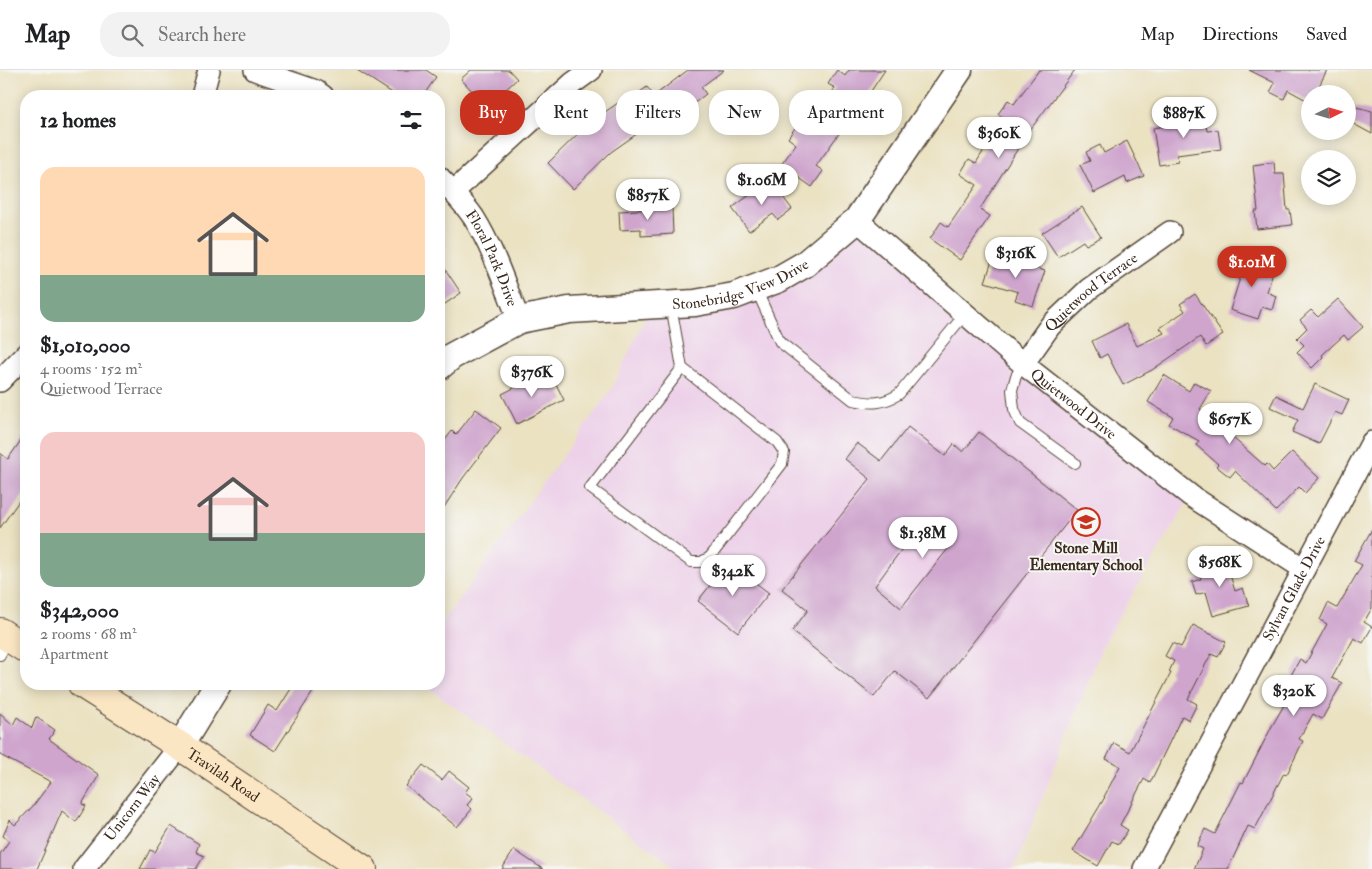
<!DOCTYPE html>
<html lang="en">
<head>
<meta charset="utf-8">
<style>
	:root { --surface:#fff; --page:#f2f2f2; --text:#202124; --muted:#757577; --line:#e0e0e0; --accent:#c8321e }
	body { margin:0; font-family:"IM FELL Double Pica",serif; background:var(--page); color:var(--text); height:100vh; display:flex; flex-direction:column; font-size:19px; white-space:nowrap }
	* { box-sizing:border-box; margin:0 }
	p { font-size:16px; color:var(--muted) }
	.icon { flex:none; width:28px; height:28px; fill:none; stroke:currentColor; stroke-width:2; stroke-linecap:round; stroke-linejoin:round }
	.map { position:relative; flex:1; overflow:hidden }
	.drawer { position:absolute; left:20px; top:20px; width:425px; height:600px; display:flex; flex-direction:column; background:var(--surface); border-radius:20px; box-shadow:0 2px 12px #0003 }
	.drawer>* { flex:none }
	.top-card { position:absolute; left:460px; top:20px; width:475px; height:45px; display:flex; gap:10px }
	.needle { width:32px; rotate:85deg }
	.fabs { position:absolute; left:1301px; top:15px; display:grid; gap:10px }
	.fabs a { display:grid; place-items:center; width:55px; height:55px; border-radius:50%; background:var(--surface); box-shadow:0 2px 12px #0003; font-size:25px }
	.price { position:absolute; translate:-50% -42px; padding:0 11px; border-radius:18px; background:#fff; color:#222; font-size:16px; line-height:32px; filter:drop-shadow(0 1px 2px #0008) }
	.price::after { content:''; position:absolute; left:50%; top:30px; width:15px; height:11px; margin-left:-8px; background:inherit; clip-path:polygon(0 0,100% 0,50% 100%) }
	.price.current { background:var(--accent); color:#fff }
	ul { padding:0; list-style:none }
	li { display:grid; align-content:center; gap:10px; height:265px; padding:0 20px }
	li span { display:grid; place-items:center; height:155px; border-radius:15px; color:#555 }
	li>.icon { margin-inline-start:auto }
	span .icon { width:90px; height:90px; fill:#fffc; stroke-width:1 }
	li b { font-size:21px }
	h2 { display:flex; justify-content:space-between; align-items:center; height:60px; padding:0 20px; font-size:21px }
	.chip { padding:0 18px; border-radius:20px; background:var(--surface); box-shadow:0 2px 12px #0003; font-size:18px; line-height:45px }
	.chip.current { background:var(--accent); color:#fff }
	header { display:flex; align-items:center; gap:30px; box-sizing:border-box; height:70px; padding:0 25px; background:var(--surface); border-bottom:1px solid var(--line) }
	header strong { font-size:24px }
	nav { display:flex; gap:28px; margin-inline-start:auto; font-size:18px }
	.search { width:350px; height:45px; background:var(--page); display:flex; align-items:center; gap:12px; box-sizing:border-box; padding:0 18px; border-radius:20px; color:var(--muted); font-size:19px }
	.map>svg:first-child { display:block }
	.built { fill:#edd1e9 }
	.building { fill:#cfa5ce; fill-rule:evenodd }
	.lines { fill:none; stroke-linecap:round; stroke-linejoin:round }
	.service-casing { stroke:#554637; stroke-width:12 }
	.minor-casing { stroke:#554637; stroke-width:24 }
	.tertiary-casing { stroke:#554637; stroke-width:29 }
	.secondary-casing { stroke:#554637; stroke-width:30 }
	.service { stroke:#fff; stroke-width:10 }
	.minor { stroke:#fff; stroke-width:21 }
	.tertiary { stroke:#fff; stroke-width:26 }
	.secondary { stroke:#fbe6c4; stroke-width:28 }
	.labels { text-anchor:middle; stroke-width:4; stroke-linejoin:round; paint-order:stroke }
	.street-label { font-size:15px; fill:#3b2a1e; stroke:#f6f6f2 }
	.poi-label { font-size:15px; font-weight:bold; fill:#3b2a1e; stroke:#f6f6f2 }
</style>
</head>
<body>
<header>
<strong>Map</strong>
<div class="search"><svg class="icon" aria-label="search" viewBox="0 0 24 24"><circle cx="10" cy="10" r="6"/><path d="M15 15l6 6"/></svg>Search here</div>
<nav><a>Map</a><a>Directions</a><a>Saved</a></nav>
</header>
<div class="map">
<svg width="1372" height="799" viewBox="0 0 1372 799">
	<rect width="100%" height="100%" fill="#f6f6f2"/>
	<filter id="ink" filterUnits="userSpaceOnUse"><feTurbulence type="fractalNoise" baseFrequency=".02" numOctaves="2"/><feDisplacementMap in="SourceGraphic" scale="10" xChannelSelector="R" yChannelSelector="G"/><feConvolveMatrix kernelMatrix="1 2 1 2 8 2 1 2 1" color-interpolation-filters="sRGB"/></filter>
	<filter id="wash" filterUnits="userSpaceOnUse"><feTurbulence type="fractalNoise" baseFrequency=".0096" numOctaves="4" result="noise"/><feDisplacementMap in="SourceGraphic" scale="20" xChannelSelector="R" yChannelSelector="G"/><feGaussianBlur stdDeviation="1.12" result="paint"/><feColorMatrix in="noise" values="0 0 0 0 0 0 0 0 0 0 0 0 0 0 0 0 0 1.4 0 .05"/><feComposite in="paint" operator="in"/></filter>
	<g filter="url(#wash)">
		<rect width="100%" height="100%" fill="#ebe2c2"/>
		<!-- built -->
		<path class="built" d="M857,150L1191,426L1104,572L1014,799H678L423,614H439V557L611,320L651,235L733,226Z"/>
		<g id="blocks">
			<!-- building -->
			<path class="building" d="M357,0H426L436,7L423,26H397Z
				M471,0H509L517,9L487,37L461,9Z
				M688,0H724L701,17L706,24L693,34L688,28L611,82L573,119L548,93L589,53L618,33L620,36L647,17L654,26Z
				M837,0L845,6L849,0H885L857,42L863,46L854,61L845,55L816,96L823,101L812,117L781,95L796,74L788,68L797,55L805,61L811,52L813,53L835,18L828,14Z
				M1039,0H1075L1027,64L980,139L990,146L960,190L930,169L941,152L948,157L977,115L960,104L969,89L976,93L1004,48L998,44L1008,30L1014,34Z
				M1249,0H1327L1315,24H1310V32L1288,20L1284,29L1270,22L1275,13Z
				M1348,35L1372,41V64L1348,51Z
				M1192,42L1194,52L1205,51L1207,61L1218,60L1221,79L1177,85L1178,92L1159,95L1153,58L1179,54L1178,44Z
				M1127,71L1144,106L1127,113L1125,107L1094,123L1080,95L1090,91L1086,82L1100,75L1104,83Z
				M1274,92L1275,104H1284L1287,140H1290L1292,155L1257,159L1255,141H1258L1253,95Z
				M770,110L792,139L778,150L773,144L749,161L732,138Z
				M1082,137L1101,167L1086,175L1083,171L1058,187L1042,163Z
				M672,138L673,164L641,166V159L620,160L619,141Z
				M994,185L1045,201L1033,236L1015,230L1018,222L985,212Z
				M1238,187L1274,198L1267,222L1276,226L1272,240L1262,237L1258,249L1230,240L1240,208L1233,205Z
				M439,190L461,223L439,238Z
				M1195,224L1223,265L1206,276L1200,267L1152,300L1123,315L1107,284L1100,288L1092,271L1126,254L1137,276L1164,263L1160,258L1185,241L1180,234Z
				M1338,229L1363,257L1348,270L1344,265L1322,285L1323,287L1312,298L1297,282L1304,275L1297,268L1307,258L1300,250L1311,240L1318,247Z
				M1164,305L1189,321L1194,312L1211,321L1200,339L1265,396L1267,394L1273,401L1292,382L1319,408L1305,423L1299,417L1276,441L1235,401L1230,407L1216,396L1218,394L1196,375L1199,371L1169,354L1173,347L1148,332Z
				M552,306L564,330L517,354L502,324L534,308L537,314Z
				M1315,314L1349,330L1342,345L1335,342L1319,374L1292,362L1298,350L1270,337L1276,325L1303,338Z
				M476,339L501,358L463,408L439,445V378L452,361L456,365Z
				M908,357L945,386L954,374L963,382L979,362L1077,440L929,628L895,601L874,627L792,561L808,540L782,519L870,409L845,389L857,373L881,391ZM929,458L951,475L901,538L875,516L914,462Z
				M26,363V421L0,458V383L8,389Z
				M1372,459V538L1364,552L1372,557L1363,573L1354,568L1332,608L1342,613L1322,649L1313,644L1299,669L1303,671L1287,704L1284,703L1255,759L1248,756L1228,799H1194L1203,779L1197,776L1205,759L1215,764L1241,712L1243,713L1272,656L1299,609L1291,605L1300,589L1306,593L1327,554L1320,550L1328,533L1337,538L1362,495L1354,491Z
				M1225,489L1235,521L1243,518L1249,536L1213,546L1206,522L1196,525L1192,512L1201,509L1197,497Z
				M728,492L769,523L738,562L698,531Z
				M1193,555L1226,572L1218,587L1211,584L1188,629L1197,634L1189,650L1182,646L1150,713L1144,709L1120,755L1128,760L1119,774L1112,771L1098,796L1073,781L1105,727H1104L1120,696L1106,689L1114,673L1130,682L1171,603L1169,602L1174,591L1165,586L1172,573L1181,577Z
				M294,614H318L275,681L250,665L268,635L277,641Z
				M0,643L13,655L17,647L32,658L36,647L55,660L49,669L99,705L82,734L86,736L76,752L62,741L37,799H0V784L9,771L3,766L10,750L15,755L33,736L51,712L0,685Z
				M423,695L442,710L449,701L469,717L465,722L473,728L467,735L472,739L457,757L406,716Z
				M171,756L199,774L196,782L204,786L196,799H140L150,780L155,782Z
				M514,780L543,799H502Z"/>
		</g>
	</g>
	<g filter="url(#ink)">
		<use href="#blocks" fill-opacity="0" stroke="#554637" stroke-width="1"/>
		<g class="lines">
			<defs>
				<path id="service" d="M756,219L780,272L853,330C872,334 883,334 899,324L965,244
					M671,235L682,298L590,418L691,492H701L710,487L782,394L784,382L777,372L682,298
					M1023,294L1016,306L1012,320L1014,339L1020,353L1075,393
					M0,585L8,569"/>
				<g id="minor">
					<path d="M255,0L316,21L323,26"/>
					<path d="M202,26L209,0"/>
					<path id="s1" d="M439,107C451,120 464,133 474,148C494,180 505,216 519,250"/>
					<path d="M453,122L573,13L591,0"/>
					<path id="s2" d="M857,150L1023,294L1191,426L1304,499"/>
					<path id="s3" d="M1023,294L1050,256L1089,219L1170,162"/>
					<path d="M0,311L26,284"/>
					<path id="s4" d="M84,799L180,676"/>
					<path id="s5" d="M1144,799L1372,372"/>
				</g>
				<g id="tertiary">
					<path id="s6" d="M439,297L452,286L519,250L569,240L695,233L734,226L779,209L805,194L857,150L959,0"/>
					<path d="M180,676L218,614"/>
				</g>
				<g id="secondary">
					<path d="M0,562L26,579"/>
					<path id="s7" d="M82,614L180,676L363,799"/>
				</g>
			</defs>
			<!-- service casing -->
			<use href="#service" class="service-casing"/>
			<!-- minor casing -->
			<use href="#minor" class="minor-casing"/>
			<!-- tertiary casing -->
			<use href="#tertiary" class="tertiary-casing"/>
			<!-- secondary casing -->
			<use href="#secondary" class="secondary-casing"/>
			<!-- service -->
			<use href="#service" class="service"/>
			<!-- minor -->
			<use href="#minor" class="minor"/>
			<!-- tertiary -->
			<use href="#tertiary" class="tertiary"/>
			<!-- secondary -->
			<use href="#secondary" class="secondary"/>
		</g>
	</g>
	<!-- icons -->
	<defs>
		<symbol id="school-ring" viewBox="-11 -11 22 22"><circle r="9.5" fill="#f6f6f2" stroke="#c8321e" stroke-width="1.5"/><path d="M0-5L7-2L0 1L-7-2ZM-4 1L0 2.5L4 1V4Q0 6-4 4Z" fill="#c8321e"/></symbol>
	</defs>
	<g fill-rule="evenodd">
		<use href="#school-ring" x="1070" y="436" width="32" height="32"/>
	</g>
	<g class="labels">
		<!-- street labels -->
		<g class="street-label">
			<text dy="5" stroke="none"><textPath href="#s1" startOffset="98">Floral Park Drive</textPath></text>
			<text dy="5" stroke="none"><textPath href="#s6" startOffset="319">Stonebridge View Drive</textPath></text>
			<text dy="5" stroke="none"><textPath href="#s3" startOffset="100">Quietwood Terrace</textPath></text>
			<text dy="5" stroke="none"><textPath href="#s2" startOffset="284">Quietwood Drive</textPath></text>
			<text dy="5" stroke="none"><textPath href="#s5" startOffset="318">Sylvan Glade Drive</textPath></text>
			<text dy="5" stroke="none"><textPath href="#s7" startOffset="168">Travilah Road</textPath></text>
			<text dy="5" stroke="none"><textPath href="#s4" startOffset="78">Unicorn Way</textPath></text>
		</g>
		<!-- poi labels -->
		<g class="poi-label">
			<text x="1086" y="483">Stone Mill<tspan x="1086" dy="17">Elementary School</tspan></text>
		</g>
	</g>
</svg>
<div class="fabs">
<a><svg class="needle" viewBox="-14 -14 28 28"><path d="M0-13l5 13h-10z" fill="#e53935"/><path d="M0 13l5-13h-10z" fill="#757577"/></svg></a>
<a><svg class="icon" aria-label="layers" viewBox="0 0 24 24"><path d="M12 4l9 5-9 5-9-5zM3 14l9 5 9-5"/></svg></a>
</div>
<b class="price" style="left:1184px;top:69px">$887K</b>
<b class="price" style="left:999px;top:89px">$360K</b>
<b class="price" style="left:762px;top:136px">$1.06M</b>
<b class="price" style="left:648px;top:151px">$857K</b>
<b class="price" style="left:1016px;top:209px">$316K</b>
<b class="price current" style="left:1252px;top:218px">$1.01M</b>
<b class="price" style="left:532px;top:328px">$376K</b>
<b class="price" style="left:1230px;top:375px">$657K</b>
<b class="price" style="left:923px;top:489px">$1.38M</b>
<b class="price" style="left:1220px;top:518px">$568K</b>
<b class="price" style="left:733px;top:527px">$342K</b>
<b class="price" style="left:1294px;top:647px">$320K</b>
<div class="top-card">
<a class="chip current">Buy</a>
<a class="chip">Rent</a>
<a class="chip">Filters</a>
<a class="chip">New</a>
<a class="chip">Apartment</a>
</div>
<section class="drawer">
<h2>12 homes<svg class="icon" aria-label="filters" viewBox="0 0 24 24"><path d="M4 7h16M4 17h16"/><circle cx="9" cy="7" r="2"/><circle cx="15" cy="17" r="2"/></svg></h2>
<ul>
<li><span style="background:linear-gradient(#ffd9b3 70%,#7fa58c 0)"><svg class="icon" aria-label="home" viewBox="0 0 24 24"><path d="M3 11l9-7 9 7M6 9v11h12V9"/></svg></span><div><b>$1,010,000</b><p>4 rooms · 152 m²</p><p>Quietwood Terrace</p></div></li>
<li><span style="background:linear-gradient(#f6c9c9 65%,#7fa58c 0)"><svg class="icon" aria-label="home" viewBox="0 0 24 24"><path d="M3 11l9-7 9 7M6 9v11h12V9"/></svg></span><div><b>$342,000</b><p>2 rooms · 68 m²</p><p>Apartment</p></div></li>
</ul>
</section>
</div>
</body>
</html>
